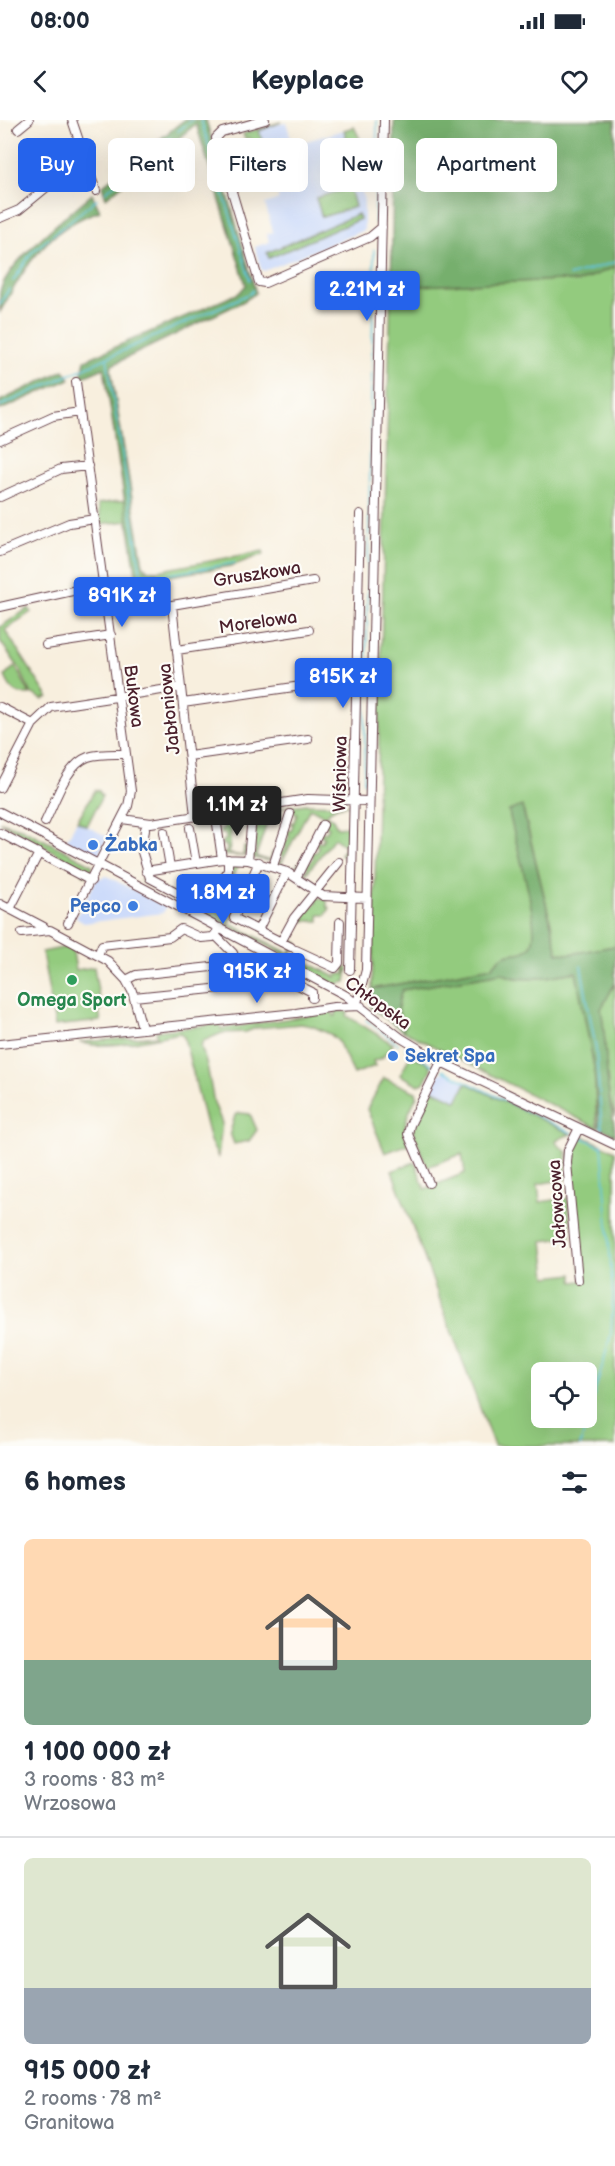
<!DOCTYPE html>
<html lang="en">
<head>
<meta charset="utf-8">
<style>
	:root { --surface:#fff; --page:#f6f6f7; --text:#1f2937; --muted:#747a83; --line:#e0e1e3; --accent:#2563eb }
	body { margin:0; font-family:"Balsamiq Sans",sans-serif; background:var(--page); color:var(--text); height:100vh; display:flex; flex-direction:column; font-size:22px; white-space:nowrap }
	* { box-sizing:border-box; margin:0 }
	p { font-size:20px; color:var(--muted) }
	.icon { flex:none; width:33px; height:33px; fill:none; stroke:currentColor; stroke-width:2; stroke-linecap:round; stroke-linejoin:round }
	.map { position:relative; height:1326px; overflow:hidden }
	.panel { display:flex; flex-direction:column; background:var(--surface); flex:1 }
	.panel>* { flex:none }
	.guide { position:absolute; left:18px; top:18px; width:579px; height:54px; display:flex; gap:12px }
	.controls { position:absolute; left:531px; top:1242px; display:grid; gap:12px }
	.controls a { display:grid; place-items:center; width:66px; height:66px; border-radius:9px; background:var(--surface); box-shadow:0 6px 24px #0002; font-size:30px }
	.price { position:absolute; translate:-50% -51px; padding:0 14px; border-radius:6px; background:var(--accent); color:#fff; font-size:20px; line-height:39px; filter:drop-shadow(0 2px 3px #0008) }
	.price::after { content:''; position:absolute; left:50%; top:36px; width:18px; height:14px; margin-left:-9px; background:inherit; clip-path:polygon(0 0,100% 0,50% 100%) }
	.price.active { background:#222; color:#fff }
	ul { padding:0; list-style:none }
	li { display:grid; align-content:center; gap:12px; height:318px; padding:0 24px }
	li+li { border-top:2px solid var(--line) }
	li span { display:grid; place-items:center; height:186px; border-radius:9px; color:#555 }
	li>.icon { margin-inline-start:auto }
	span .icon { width:108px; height:108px; fill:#fffc; stroke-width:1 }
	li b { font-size:26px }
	h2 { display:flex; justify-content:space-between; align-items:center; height:72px; padding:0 24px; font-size:26px }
	.tag { padding:0 21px; border-radius:9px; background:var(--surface); box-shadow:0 6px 24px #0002; font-size:21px; line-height:54px }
	.tag.active { background:var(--accent); color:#fff }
	.status { display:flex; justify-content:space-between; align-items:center; height:42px; padding:0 30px; background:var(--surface); direction:ltr }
	.status svg { height:16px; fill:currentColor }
	header { display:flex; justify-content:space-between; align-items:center; height:78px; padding:0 24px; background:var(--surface); font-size:27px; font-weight:600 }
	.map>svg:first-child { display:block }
	.built { fill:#cddbfa }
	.green { fill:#93cb7e; stroke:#6e7554; stroke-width:1.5; fill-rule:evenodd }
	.forest { fill:#76af6d; stroke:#60674c; stroke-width:1.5 }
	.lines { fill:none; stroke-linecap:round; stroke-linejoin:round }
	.stream { stroke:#61c6df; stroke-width:1.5 }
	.minor-casing { stroke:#643e46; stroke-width:10 }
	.minor { stroke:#fff; stroke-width:8 }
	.shop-dot { fill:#3f7fe0; stroke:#fdfcf7; stroke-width:2 }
	.leisure-dot { fill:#2e9e5b; stroke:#fdfcf7; stroke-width:2 }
	.labels { text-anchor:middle; stroke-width:4.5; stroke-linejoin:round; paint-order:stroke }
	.street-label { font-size:18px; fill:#4a1f2b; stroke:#fdfcf7 }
	.shop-label { font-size:18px; font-weight:bold; fill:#366cbe; stroke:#fdfcf7; text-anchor:start }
	.leisure-label { font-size:18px; font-weight:bold; fill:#27864d; stroke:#fdfcf7 }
</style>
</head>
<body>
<div class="status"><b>08:00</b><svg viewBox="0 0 49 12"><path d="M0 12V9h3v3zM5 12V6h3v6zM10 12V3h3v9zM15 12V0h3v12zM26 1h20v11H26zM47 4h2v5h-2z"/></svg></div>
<header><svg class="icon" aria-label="back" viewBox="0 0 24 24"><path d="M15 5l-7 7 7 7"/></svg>Keyplace<svg class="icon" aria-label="heart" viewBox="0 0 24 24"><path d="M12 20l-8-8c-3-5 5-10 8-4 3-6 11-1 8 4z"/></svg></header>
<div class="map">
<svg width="615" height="1326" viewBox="0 0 615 1326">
	<rect width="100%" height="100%" fill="#fdfcf7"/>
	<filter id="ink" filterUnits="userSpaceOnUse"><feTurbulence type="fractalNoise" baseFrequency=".0167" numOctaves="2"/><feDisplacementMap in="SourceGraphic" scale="12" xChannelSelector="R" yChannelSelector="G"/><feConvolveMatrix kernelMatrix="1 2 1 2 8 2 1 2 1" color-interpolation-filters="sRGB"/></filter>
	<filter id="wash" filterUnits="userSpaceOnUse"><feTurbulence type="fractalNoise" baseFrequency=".008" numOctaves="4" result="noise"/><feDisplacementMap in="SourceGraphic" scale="24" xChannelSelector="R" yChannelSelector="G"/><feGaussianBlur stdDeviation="1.35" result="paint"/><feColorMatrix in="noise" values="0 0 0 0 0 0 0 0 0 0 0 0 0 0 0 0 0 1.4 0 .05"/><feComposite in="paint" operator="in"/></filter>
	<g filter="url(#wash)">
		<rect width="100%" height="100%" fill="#f8efde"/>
		<!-- built -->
		<path class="built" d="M286,2L293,25L344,10L364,80V110L264,151L261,149L255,127L269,122L267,114L273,112L265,84L279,79L275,67L270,68L266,53L271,51L259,11Z
			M77,701L108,717L97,737L66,721Z
			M107,756L166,787L163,793L84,803L76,798L97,759Z
			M445,952L466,963L457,981L432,969L439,954Z"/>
		<!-- green -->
		<path class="green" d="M281,2L259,11L271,51L259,55L258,52L254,53L248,33L253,30L250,18L245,19L243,14Z
			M354,7L365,29V42H354L344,10Z
			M350,68L355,87L322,97L316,78Z
			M358,94L360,99L269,138L267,133Z
			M615,147V826L570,834L558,833L524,692L509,691C513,717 543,806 532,825C526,835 516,832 506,835C501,836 496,843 492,847L372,869L391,167L561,160L578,162Z
			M125,380L128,401L101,404L98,384Z
			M263,431L264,434L231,446L156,458V451Z
			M29,488L31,492L5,510L48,577L43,580L31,573L19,548L0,521V507Z
			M15,546L30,574C15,575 10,569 5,556Z
			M95,670L99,671L102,676L87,706L77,701Z
			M305,684L350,685C336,685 324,692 321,704L319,703L323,695L310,688L281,744L294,751L298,743L300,744L296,750L294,751L279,745L276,741L280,742L283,736L279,734L280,731L284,732L286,726L282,724L283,721H287L290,715L286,713L287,710L291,711L293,704L289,703L294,702L297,694L293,692L294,688L288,686L271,691L256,736L269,741L272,733L275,734L270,741L253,738L251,735L255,733V726L251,725L252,722H256V715L252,714V711H256L257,704L253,703L257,702L258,695L232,697L229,734L243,736L244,727H247L245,735L244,736L224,735L223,733L227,732L226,725H222V721L226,720L225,713L221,714L220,710L224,709L223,700L214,702L216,710L213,711L212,698Z
			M328,696L333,699L337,707L348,706L349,728L342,736L340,734L346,727L334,718L304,757L300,755L301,751L305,753L308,746L305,744L307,741L310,743L314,736L310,734L312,731L316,733L319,727L315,724L317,721L321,723L324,717L320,715L322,712L326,713L329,707L325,705Z
			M0,702L21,708L91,744L93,747L89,756L83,754L85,749Z
			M231,747H238L216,790L229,797L233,789L235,790L229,803L290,834L293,825L287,822L286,817L298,823V828L294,827L290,837L140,760L147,758L152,764L208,792H213L217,784L214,782L215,779L219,781L222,774L219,772L220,769L224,771L228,765L224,762L225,760L229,761L233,753L230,751Z
			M315,777L327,780V787L330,788L326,795H319V801H300L306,794L303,791L305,789L308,791L317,782Z
			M72,826L76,850L94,847L101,890L99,891L101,901L55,906L42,832Z
			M294,836L336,857L338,854H345V849L341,848L345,846L348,848L346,862L334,865L291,838Z
			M576,852L594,947L597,1008L403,911L405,906C396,893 397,884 402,870L502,853C522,865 554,855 576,852Z
			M615,863V997C603,964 608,924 601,889Z
			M336,891L348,892L347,896L393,924L382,938L373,941L375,946L354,954L338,921L330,914L312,906L301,904L256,908L246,912L222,913L203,921L201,926L207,945L214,983L222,1003L218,1037L210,1021L184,917L180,913C155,917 103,932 81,922L157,916L156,911L220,904L221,909L332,892L334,896H336Z
			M411,934L430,945L431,949L424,963L419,965L400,955Z
			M384,958L416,972L417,976C409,993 400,1005 408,1024L385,1033L367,989Z
			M466,963L571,1014L556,1020L557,1024L566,1031V1059L538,1064L540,1082L568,1078L571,1117L543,1121L547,1157L573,1154V1162L582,1161L570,1034L579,1016L581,1015L615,1031V1326H494L392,1051L415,1042L425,1069L465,1053L462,1034L427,1047L413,1011L432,969L457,981ZM542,1252H586V1298H542Z
			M240,993L250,994L257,1010L249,1021L234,1024L230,1013L235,995Z"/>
		<!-- forest -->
		<path class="forest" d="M184,0H206L256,173L244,181L112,245L111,250L143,445L147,450L156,451V458L137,460L104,248L81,258L85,240L239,173L246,165L196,4L106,78L102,66Z
			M394,0H615V147L578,162L561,160L391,167Z
			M92,74L100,91C46,108 26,146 0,192C0,186 0,179 0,173C4,144 69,94 92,74Z
			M64,250L70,259L0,290V281Z
			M522,686L558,833L570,834L615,826V863L601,889C607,920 605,951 610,983C612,994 615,1003 615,1015L599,1007L594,947L576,852C554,855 522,865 502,853L402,870C397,884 396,893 405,906L403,911L371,888L372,869L492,847C496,843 501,836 506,835C515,832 524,835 531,826C543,809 513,716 509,691Z"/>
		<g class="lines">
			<!-- stream -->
			<path class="stream" d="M201,0L250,160
				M178,11L192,0
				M105,72L170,18
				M375,103L377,0
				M569,156L615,142
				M13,161L32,132L97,79
				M0,184L9,169
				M107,238L141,454L146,458L235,443
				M0,286L251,173L253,170
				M364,663L374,130
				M581,846L596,929L602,1011
				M366,900L398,924
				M405,928L434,946
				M442,950L572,1013
				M579,1016L602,1027
				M580,1326L611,1214L613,1177L602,1024"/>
		</g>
	</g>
	<g filter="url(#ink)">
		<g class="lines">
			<defs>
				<path id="minor" d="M72,0L96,71
					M265,0L222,12L216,18L259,162L265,163L370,117L382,107
					M18,9L29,0
					M0,98L19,90L75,44L85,39
					M0,320L53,296L80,292
					M0,377L61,349L88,346
					M0,432L69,403L95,399
					M165,485H172L195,696
					M172,485L313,461
					M0,487L104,464
					M46,525L111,515
					M177,530L309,510
					M183,583L308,565
					M0,587L33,604
					M189,636L308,619
					M0,668L33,604L51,587L181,567
					M0,692L345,875L401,918L441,942L615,1025
					M122,699L151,703L308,679L368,681
					M45,702C55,682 66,645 88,637C100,633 114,634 126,634
					M217,704L222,739
					M190,708L196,743
					M145,709L142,732L150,758L208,789L228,750V739
					M164,712L170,747
					M0,713L91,761
					M248,740L252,696
					M259,742L234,798L291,827
					M273,746L290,694
					M146,751L222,739L248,740L287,752L323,776L367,778
					M297,756L323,705
					M0,784L44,807
					M10,789L39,733
					M68,803L128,686L131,671L76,262
					M258,810L287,752
					M22,813L50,810L108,841L126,860L132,871L142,908
					M216,816L233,833L237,844
					M281,822L294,798L339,742
					M296,830L335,848L339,843L340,802
					M98,835L102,825L170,817L181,809L201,818L213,817L220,808
					M350,850L360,394
					M126,860L136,855L249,843
					M134,877L290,861L312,872V878
					M357,883L366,850L384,0
					M0,924L296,893L334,887L361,886
					M429,1063L408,1014L410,1005L441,942
					M578,1160L567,1043L568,1030L579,1008"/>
			</defs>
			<!-- minor casing -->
			<use href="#minor" class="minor-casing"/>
			<!-- minor -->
			<use href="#minor" class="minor"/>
		</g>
	</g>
	<!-- markers -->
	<g class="shop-dot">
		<circle cx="93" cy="725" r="6"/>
		<circle cx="133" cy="786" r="6"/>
		<circle cx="393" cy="936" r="6"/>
	</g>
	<circle class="leisure-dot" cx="72" cy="860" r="6"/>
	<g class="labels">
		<!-- street labels -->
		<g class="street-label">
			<text transform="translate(257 454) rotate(-9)" y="6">Gruszkowa</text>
			<text transform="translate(258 502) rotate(-8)" y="6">Morelowa</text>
			<text transform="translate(134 576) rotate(83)" y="6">Bukowa</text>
			<text transform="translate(169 589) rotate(-96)" y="6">Jabłoniowa</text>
			<text transform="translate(340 654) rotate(-89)" y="6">Wiśniowa</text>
			<text transform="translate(378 883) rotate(36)" y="6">Chłopska</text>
			<text transform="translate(557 1084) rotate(-94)" y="6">Jałowcowa</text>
		</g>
		<!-- shop labels -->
		<g class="shop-label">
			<text x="105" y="731">Żabka</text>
			<text x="121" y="792" text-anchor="end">Pepco</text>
			<text x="405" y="942">Sekret Spa</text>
		</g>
		<!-- leisure labels -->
		<g class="leisure-label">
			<text x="72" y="886">Omega Sport</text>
		</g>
	</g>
</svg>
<div class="controls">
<a><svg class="icon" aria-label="locate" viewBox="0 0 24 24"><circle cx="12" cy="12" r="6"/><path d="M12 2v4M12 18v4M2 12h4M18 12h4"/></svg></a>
</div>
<b class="price" style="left:367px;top:202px">2.21M zł</b>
<b class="price" style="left:122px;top:508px">891K zł</b>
<b class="price" style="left:343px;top:589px">815K zł</b>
<b class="price active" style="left:237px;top:717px">1.1M zł</b>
<b class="price" style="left:223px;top:805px">1.8M zł</b>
<b class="price" style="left:257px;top:884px">915K zł</b>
<div class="guide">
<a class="tag active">Buy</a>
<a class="tag">Rent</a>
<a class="tag">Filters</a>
<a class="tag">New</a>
<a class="tag">Apartment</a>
</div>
</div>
<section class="panel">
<h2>6 homes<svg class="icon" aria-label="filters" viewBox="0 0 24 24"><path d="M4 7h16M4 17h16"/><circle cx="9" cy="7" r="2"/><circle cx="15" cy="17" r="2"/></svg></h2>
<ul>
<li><span style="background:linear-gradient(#ffd9b3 65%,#7fa58c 0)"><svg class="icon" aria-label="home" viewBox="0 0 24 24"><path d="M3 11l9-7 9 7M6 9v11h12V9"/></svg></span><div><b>1 100 000 zł</b><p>3 rooms · 83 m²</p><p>Wrzosowa</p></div></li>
<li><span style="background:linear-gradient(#dfe7d0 70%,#9aa5b1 0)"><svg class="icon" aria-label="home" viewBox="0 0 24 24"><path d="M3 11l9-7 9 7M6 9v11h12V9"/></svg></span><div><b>915 000 zł</b><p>2 rooms · 78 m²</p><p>Granitowa</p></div></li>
</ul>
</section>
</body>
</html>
